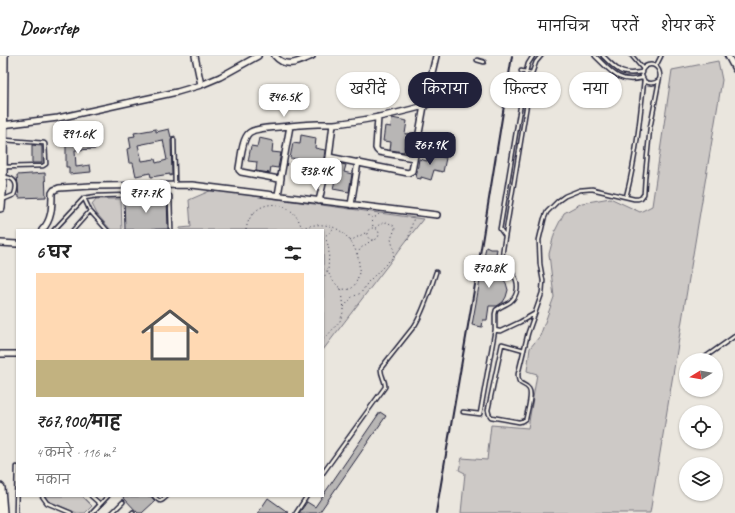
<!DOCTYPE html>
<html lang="hi">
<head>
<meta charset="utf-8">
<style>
	:root { --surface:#fff; --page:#f6f6f6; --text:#222; --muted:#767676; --line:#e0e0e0; --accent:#22223b }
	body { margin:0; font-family:Caveat,"Playpen Sans Deva",sans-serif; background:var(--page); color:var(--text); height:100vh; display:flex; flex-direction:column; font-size:15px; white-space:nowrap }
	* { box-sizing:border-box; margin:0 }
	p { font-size:13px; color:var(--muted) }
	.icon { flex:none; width:22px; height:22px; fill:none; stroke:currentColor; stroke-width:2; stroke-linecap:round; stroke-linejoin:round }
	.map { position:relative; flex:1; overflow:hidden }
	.side { position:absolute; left:16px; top:173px; width:308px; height:268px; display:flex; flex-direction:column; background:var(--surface); border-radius:0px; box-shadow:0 1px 3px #0004 }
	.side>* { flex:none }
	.guide { position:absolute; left:336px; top:16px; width:339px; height:36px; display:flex; gap:8px }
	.needle { width:26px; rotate:259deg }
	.buttons { position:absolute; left:679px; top:297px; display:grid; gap:8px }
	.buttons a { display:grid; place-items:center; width:44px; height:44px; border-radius:50%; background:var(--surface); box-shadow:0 1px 3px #0004; font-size:20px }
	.price { position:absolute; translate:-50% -34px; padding:0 9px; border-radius:8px; background:#fff; color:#222; font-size:13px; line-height:26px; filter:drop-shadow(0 1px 2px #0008) }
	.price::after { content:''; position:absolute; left:50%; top:24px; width:12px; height:9px; margin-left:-6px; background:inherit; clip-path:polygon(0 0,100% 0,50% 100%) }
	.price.active { background:var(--accent); color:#fff }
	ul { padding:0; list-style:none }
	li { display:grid; align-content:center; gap:8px; height:212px; padding:0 20px }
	li span { display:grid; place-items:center; height:124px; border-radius:0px; color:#555 }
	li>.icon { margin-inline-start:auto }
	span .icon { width:72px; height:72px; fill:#fffc; stroke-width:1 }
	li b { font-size:17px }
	h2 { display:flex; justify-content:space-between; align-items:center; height:48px; padding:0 20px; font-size:17px }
	.tag { padding:0 14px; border-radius:18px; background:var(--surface); box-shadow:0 1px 3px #0004; font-size:14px; line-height:36px }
	.tag.active { background:var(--accent); color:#fff }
	header { display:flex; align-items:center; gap:24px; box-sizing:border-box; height:56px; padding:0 20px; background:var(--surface); border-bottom:1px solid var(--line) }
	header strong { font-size:19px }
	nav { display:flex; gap:22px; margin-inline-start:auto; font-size:14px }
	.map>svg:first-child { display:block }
	.green { fill:#cdc9c6; stroke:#787680 }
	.building { fill:#b8b6b5; stroke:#22223b; fill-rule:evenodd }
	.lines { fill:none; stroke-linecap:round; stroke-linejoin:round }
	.service-casing { stroke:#22223b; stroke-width:5.5 }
	.minor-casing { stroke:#22223b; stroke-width:8 }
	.trunk-casing { stroke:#22223b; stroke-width:12 }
	.path { stroke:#22223b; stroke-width:1; stroke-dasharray:1 3; stroke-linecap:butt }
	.service { stroke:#f7f3e8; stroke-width:2.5 }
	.minor { stroke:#f7f3e8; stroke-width:5 }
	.trunk { stroke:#f7f3e8; stroke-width:9 }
	.rail { stroke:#22223b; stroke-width:2 }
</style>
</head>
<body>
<header>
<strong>Doorstep</strong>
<nav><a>मानचित्र</a><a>परतें</a><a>शेयर करें</a></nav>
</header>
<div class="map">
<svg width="735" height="457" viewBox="0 0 735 457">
	<rect width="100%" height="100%" fill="#eae6de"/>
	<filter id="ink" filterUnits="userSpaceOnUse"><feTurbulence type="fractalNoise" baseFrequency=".025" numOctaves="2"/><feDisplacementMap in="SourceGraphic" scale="8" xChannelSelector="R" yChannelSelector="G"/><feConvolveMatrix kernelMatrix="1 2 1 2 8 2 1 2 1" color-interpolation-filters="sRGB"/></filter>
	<g filter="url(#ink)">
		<!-- green -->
		<path class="green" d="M718,5L722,24L650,457H461L465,417L459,414L462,402L487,404L491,369L528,372L537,318L527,315L530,292L540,280L554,241L549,198L555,175L564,157L582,147L610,142L640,156L652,150L672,14Z
			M212,134L423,163L323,294V174H180V172L191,171L189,144Z
			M96,143H121L122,174H111L97,158L92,148Z
			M45,440H82L92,450L85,457H77L48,445Z"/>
		<!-- building -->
		<path class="building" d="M392,62L407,65L405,78L413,77H415L412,92L405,90L404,96L390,94L391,86L383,85L385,70L391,71Z
			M156,73V76L169,73L171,81L175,80V82L173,81L171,84L172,119L170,120V118L151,121L150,117L136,120L133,107H129L127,93L131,92L129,81L135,80L134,77ZM163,84L167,104L156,107L155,103L142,105L138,89Z
			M301,79L316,82L315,92L325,94L323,109L314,107L313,115L298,112L300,103L290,102L293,87L300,88Z
			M259,82L273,85L272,96L281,97L278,112L271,111L270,117L256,115L257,106L248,105L251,90L257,91Z
			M94,83L95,93L75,94L76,111L90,109L91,116L69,118V111H66V85Z
			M32,89L42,90V107H32Z
			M429,97L446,102L443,116L434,114L431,124L421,121V123L416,122L419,103L427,105Z
			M332,106L346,109L344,116L352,118L349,136L333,133L335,124L328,123Z
			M45,117L46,141L19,142L17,119Z
			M165,141L167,142L168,173L125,174L124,142Z
			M486,191L490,193H497L494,209L496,210L495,218L504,224L506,227L508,234L506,241L503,246L497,250H489L487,264H483L482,271L472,269Z
			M380,356L386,360L319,457H299L307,446L315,451Z
			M122,440H151L155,445L142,457H138Z
			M268,442L289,457H258Z"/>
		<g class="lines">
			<defs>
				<path id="service" d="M595,0C611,15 618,28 642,22
					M603,0C618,14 620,20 642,16
					M632,0L643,13
					M477,4L484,6
					M656,10L661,0
					M521,15L532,17
					M644,25C649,28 655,28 659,24
					M174,84L175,129
					M5,111L43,110L46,108L45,88L44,87L5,84
					M84,142L90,155
					M2,144L14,139C18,129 16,122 5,121
					M54,174L84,142L97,140L165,138L170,140V143L171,174
					M73,174L90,155L107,174
					M505,180L500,173L526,16L528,8L533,0
					M534,258L520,266L501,275H499L495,274V258L496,254C500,251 505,249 510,246C519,239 519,226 513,218C510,213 505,211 503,206C501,198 504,188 505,181L532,17L536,6L541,0
					M524,294L502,288L488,354L489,358L491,361L519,366L523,365L526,363C527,355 533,339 529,333C524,326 518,331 518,318L528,277L542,237L543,225L540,208L539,184L544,163L547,156L558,145L565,140L580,134L592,133L634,143H638L641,142L644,138L645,122L650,72L660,20C659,1 634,9 644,24C640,63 636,103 626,141
					M701,304L735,280
					M463,356L480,358L495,274
					M323,417L385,331C386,325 380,319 381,312L415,269C425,252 430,234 436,216
					M42,440L47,447L71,457
					M91,440L100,448
					M154,440C160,447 161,446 167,440
					M16,457L17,411
					M92,457L108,440
					M112,457L123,446
					M132,457L133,456
					M296,457L307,440"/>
				<path id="minor" d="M195,0L201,29
					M275,0C286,13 298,6 312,0
					M436,0L424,50L442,41L474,27
					M728,0L735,13
					M378,61L376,92L377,94L379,96L414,102
					M2,69L58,62L177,36L201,29L220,21L258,0
					M290,70L281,120L279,123L241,116L239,114V112C241,102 242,83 249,77C254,72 271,72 279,71C292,70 305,68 318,68C324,68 329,68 334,68C364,65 395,58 424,50L412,115L408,117L329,101
					M278,139L281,122
					M319,145L329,101L333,68
					M351,149L358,106
					M42,174C52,164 52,151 52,137L54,134L59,132L91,130L192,129L437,159
					M0,187L17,188
					M0,298H17"/>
				<path id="trunk" d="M0,151L2,124L3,0
					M0,432L2,457"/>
			</defs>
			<!-- service casing -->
			<use href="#service" class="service-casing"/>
			<!-- minor casing -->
			<use href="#minor" class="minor-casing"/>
			<!-- trunk casing -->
			<use href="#trunk" class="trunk-casing"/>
			<!-- path -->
			<path class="path" d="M368,155V160L376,161L379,158
				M372,161L373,172
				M302,172C308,170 316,168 323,169C347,170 364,199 358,221C357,225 355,229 352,232C349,234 344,233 340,233
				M367 178a6 6 0 1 1 12 0a6 6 0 1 1-12 0Z
				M246,174C251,140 295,140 302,174
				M323,182L327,185L329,194L328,216L323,222
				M323,182L334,172
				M408,184L414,161
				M350,185L367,176
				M357,198L361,192L372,184
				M323,213L328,216L332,224L342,234L344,254L340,265L327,280L323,282
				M344,251L352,241L361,237L368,226L392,202L394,199V195L391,183L395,173L394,170L387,166L380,168L374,173"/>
			<!-- service -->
			<use href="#service" class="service"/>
			<!-- minor -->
			<use href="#minor" class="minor"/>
			<!-- trunk -->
			<use href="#trunk" class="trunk"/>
			<!-- rail -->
			<path class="rail" d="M436,457L478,211L512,0"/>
		</g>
	</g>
</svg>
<div class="buttons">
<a><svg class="needle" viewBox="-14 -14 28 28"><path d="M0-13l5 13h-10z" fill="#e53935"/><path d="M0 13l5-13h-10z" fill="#767676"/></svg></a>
<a><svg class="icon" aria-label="locate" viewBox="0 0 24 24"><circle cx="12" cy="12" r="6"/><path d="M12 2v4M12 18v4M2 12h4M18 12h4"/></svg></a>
<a><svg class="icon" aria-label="layers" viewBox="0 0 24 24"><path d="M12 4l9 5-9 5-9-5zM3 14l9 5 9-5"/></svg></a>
</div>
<b class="price" style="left:284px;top:62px">₹46.5K</b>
<b class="price" style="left:78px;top:99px">₹91.6K</b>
<b class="price active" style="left:430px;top:110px">₹67.9K</b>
<b class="price" style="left:316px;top:136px">₹38.4K</b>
<b class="price" style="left:146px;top:158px">₹77.7K</b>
<b class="price" style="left:489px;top:233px">₹70.8K</b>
<div class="guide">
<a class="tag">खरीदें</a>
<a class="tag active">किराया</a>
<a class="tag">फ़िल्टर</a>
<a class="tag">नया</a>
</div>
<section class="side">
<h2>6 घर<svg class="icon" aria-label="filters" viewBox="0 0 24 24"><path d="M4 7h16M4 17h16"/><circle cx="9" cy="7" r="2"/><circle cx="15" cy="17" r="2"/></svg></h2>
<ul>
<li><span style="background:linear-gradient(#ffd9b3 70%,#c2b280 0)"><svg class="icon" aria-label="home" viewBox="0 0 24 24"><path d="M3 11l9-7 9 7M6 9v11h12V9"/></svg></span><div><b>₹67,900/माह</b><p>4 कमरे · 116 m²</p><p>मकान</p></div></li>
</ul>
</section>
</div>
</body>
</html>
